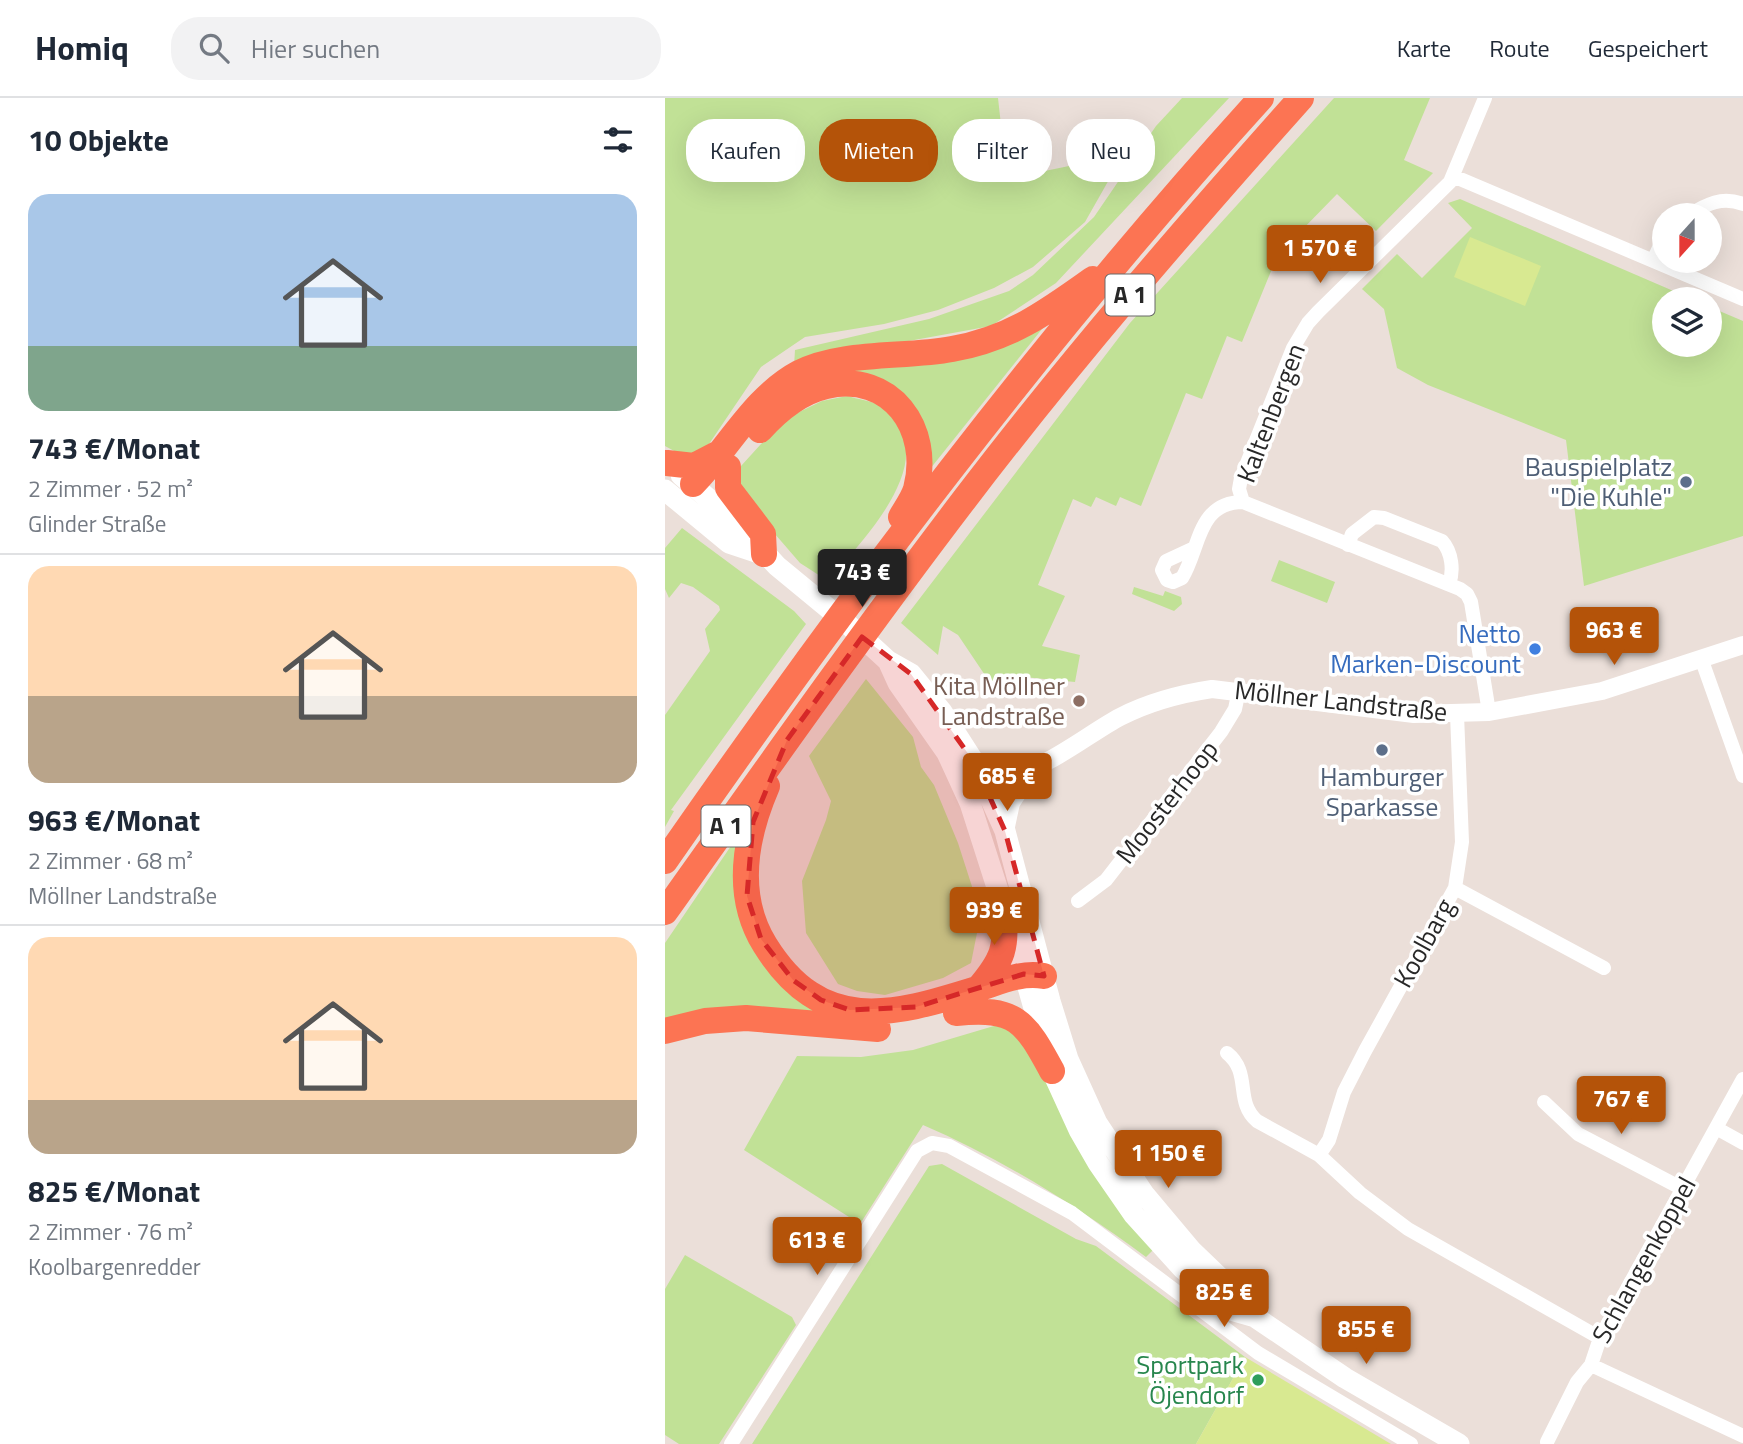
<!DOCTYPE html>
<html lang="de">
<head>
<meta charset="utf-8">
<style>
	:root { --surface:#fff; --page:#f2f2f3; --text:#1f2937; --muted:#747a83; --line:#e0e1e3; --accent:#b45309 }
	body { margin:0; font-family:"Titillium Web",sans-serif; background:var(--page); color:var(--text); height:100vh; display:flex; flex-direction:column; font-size:26px; white-space:nowrap }
	* { box-sizing:border-box; margin:0 }
	p { font-size:23px; color:var(--muted) }
	.icon { flex:none; width:38px; height:38px; fill:none; stroke:currentColor; stroke-width:2; stroke-linecap:round; stroke-linejoin:round }
	.map { position:relative; flex:1; overflow:hidden }
	.drawer { display:flex; flex-direction:column; background:var(--surface); width:665px }
	.drawer>* { flex:none }
	.guide { position:absolute; left:21px; top:21px; width:665px; height:63px; display:flex; gap:14px }
	.needle { width:46px; rotate:201deg }
	.tools { position:absolute; left:987px; top:105px; display:grid; gap:14px }
	.tools a { display:grid; place-items:center; width:70px; height:70px; border-radius:50%; background:var(--surface); box-shadow:0 7px 28px #0002; font-size:35px }
	.price { position:absolute; translate:-50% -60px; padding:0 16px; border-radius:7px; background:var(--accent); color:#fff; font-size:23px; line-height:46px; filter:drop-shadow(0 2px 4px #0008) }
	.price::after { content:''; position:absolute; left:50%; top:42px; width:21px; height:16px; margin-left:-10px; background:inherit; clip-path:polygon(0 0,100% 0,50% 100%) }
	.price.on { background:#222; color:#fff }
	ul { padding:0; list-style:none }
	li { display:grid; align-content:center; gap:14px; height:371px; padding:0 28px }
	li+li { border-top:2px solid var(--line) }
	li span { display:grid; place-items:center; height:217px; border-radius:21px; color:#555 }
	li>.icon { margin-inline-start:auto }
	span .icon { width:126px; height:126px; fill:#fffc; stroke-width:1 }
	li b { font-size:30px }
	h2 { display:flex; justify-content:space-between; align-items:center; height:84px; padding:0 28px; font-size:30px }
	.pill { padding:0 24px; border-radius:28px; background:var(--surface); box-shadow:0 7px 28px #0002; font-size:24px; line-height:63px }
	.pill.on { background:var(--accent); color:#fff }
	header { display:flex; align-items:center; gap:42px; box-sizing:border-box; height:98px; padding:0 35px; background:var(--surface); border-bottom:2px solid var(--line) }
	header strong { font-size:33px }
	nav { display:flex; gap:38px; margin-inline-start:auto; font-size:24px }
	.search { width:490px; height:63px; background:var(--page); display:flex; align-items:center; gap:18px; box-sizing:border-box; padding:0 24px; border-radius:28px; color:var(--muted); font-size:26px }
	main { display:flex; flex:1; min-height:0 }
	.map>svg:first-child { display:block }
	.green { fill:#c1e196 }
	.pitch { fill:#d8e991 }
	.lines { fill:none; stroke-linecap:round; stroke-linejoin:round }
	.minor { stroke:#fff; stroke-width:14 }
	.tertiary { stroke:#fff; stroke-width:18 }
	.secondary { stroke:#fff; stroke-width:21 }
	.motorway { stroke:#fc7453; stroke-width:26 }
	.marked { fill:#d62828; fill-opacity:0.2; stroke:#d62828; stroke-width:5; stroke-dasharray:14 9; stroke-linejoin:round }
	.service-dot { fill:#5c6f8a; stroke:#fff; stroke-width:2.5 }
	.shop-dot { fill:#3f7fe0; stroke:#fff; stroke-width:2.5 }
	.education-dot { fill:#8d6e63; stroke:#fff; stroke-width:2.5 }
	.leisure-dot { fill:#2e9e5b; stroke:#fff; stroke-width:2.5 }
	.labels { text-anchor:middle; stroke-width:7; stroke-linejoin:round; paint-order:stroke }
	.shield { fill:#fff; stroke:#686868; stroke-width:2 }
	.shield-label { font-size:24px; font-weight:bold; fill:#282828 }
	.street-label { font-size:26px; fill:#282828; stroke:#fff }
	.service-label { font-size:26px; fill:#4e5e75; stroke:#fff; text-anchor:end }
	.shop-label { font-size:26px; fill:#366cbe; stroke:#fff; text-anchor:end }
	.education-label { font-size:26px; fill:#785e54; stroke:#fff; text-anchor:end }
	.leisure-label { font-size:26px; fill:#27864d; stroke:#fff; text-anchor:end }
</style>
</head>
<body>
<header>
<strong>Homiq</strong>
<div class="search"><svg class="icon" aria-label="search" viewBox="0 0 24 24"><circle cx="10" cy="10" r="6"/><path d="M15 15l6 6"/></svg>Hier suchen</div>
<nav><a>Karte</a><a>Route</a><a>Gespeichert</a></nav>
</header>
<main>
<section class="drawer">
<h2>10 Objekte<svg class="icon" aria-label="filters" viewBox="0 0 24 24"><path d="M4 7h16M4 17h16"/><circle cx="9" cy="7" r="2"/><circle cx="15" cy="17" r="2"/></svg></h2>
<ul>
<li><span style="background:linear-gradient(#a9c7e8 70%,#7fa58c 0)"><svg class="icon" aria-label="home" viewBox="0 0 24 24"><path d="M3 11l9-7 9 7M6 9v11h12V9"/></svg></span><div><b>743 €/Monat</b><p>2 Zimmer · 52 m²</p><p>Glinder Straße</p></div></li>
<li><span style="background:linear-gradient(#ffd9b3 60%,#b9a48a 0)"><svg class="icon" aria-label="home" viewBox="0 0 24 24"><path d="M3 11l9-7 9 7M6 9v11h12V9"/></svg></span><div><b>963 €/Monat</b><p>2 Zimmer · 68 m²</p><p>Möllner Landstraße</p></div></li>
<li><span style="background:linear-gradient(#ffd9b3 75%,#b9a48a 0)"><svg class="icon" aria-label="home" viewBox="0 0 24 24"><path d="M3 11l9-7 9 7M6 9v11h12V9"/></svg></span><div><b>825 €/Monat</b><p>2 Zimmer · 76 m²</p><p>Koolbargenredder</p></div></li>
</ul>
</section>
<div class="map">
<svg width="1078" height="1346" viewBox="0 0 1078 1346">
	<rect width="100%" height="100%" fill="#ebdfd9"/>
	<!-- green -->
	<path class="green" d="M0,0H333L336,27L365,76L458,57L420,124L368,169L329,190L273,212L219,226L140,239L96,269L44,346L22,360L0,348Z
		M517,0H564L391,185L326,228L178,255L129,268L130,252L264,221L344,193L368,177L429,119L491,28Z
		M669,0H765L739,62L768,75L711,133L672,96L633,136L639,142L630,151L633,164L613,156L577,244L562,238L537,301L521,295L476,408L455,399L451,408L431,399L426,409L408,401L373,487L400,498L377,548L415,557L410,584L348,578L336,601L293,537L278,528L273,557L236,525L465,225Z
		M795,101L1027,201H999V247H1045V209L1078,223V438L919,488L901,342L763,287L732,270L719,211L697,191L732,156L757,180L807,130L783,105Z
		M381,226L261,376L253,325L151,277Z
		M182,298C192,301 209,303 218,309C282,360 197,442 163,483L135,465L77,398L73,382L76,368L96,346L128,317L157,303Z
		M17,430L129,513L141,526L6,712L9,713L0,729V617L45,553L40,531L55,512L54,508L28,489L16,485L4,500L0,491V450Z
		M614,462L670,484L662,505L606,483Z
		M469,489L498,498L500,493L516,499L517,506L509,513L467,496Z
		M201,581L248,639L256,669L269,687L293,745L312,804V835L306,865L278,880L220,897L192,893L173,886L141,835L137,783L161,722L166,703L144,658Z
		M70,742H77L73,776L146,906L149,920L0,925V845Z
		M339,925L354,936L488,1152L481,1159C412,1108 337,1061 258,1027L195,1126L79,1052L132,958L196,959L248,952Z
		M277,1066L411,1141L431,1148L580,1259L531,1346H87L264,1068Z
		M20,1157L127,1219L131,1227L54,1346H14L0,1337V1191Z"/>
	<!-- pitch -->
	<path class="pitch" d="M805,139L876,168L860,208L789,179Z
		M580,1259L726,1346H531Z"/>
	<g class="lines">
		<!-- minor -->
		<path class="minor" d="M788,78L1078,201
			M1024,117C1042,106 1057,98 1078,106
			M988,163L999,139
			M578,404L574,391L576,380L628,250L643,225L653,214L785,84L820,0
			M683,447L687,436L709,419L719,420L777,443C787,454 789,473 784,486
			M529,450L501,463L497,472L502,482L508,484L517,480C535,451 532,404 578,404L795,491L802,496L806,504L824,614
			M1036,560L1078,678
			M790,790L939,870
			M413,803L441,782L556,634L570,611L574,592
			M562,955C587,975 569,1003 592,1023L654,1057L695,1095L743,1131L935,1240
			M879,1004L913,1036L1018,1091
			M1051,1030L1078,1045
			M654,1057L664,1042L679,994L700,953L790,790L797,744L792,616
			M926,1267L1078,1338
			M882,1344L912,1284L926,1267L935,1240L1078,981
			M66,1346L252,1053L267,1045L284,1048L407,1115L593,1255L746,1346"/>
		<!-- tertiary -->
		<path class="tertiary" d="M309,664C319,669 333,675 345,675C375,676 426,634 455,619C484,604 514,596 547,591L749,616L824,614L937,593L1078,547
			M340,733L346,705L368,671"/>
		<!-- secondary -->
		<path class="secondary" d="M16,377L76,429L112,468L186,529L223,563L246,576L277,614L309,664L340,733L385,903L403,961L432,1025L479,1096L526,1152L577,1201L590,1219
			M0,392L64,445L97,456
			M223,563L233,585L282,655L305,705L355,861L387,973L414,1032L433,1065L469,1117L518,1171L569,1213L590,1219L680,1280L794,1346"/>
		<!-- motorway -->
		<path class="motorway" d="M95,332C113,312 135,294 161,288C226,273 267,331 251,391C248,401 241,410 236,419
			M2,365L29,368L52,356
			M63,369V390L98,436L99,456
			M28,386C63,351 89,299 134,275C177,253 239,260 287,251C345,241 382,214 428,181
			M102,688C80,739 69,797 100,847C156,937 226,918 312,891C335,884 355,874 379,878
			M0,763C184,498 379,239 596,0
			M0,814C98,676 196,537 299,402C405,263 520,130 636,0
			M313,891C338,862 343,849 338,810
			M291,915C351,909 360,923 387,973
			M0,933L40,923L81,920L213,931"/>
	</g>
	<!-- marked area -->
	<path class="marked" d="M197,539L246,576L309,664L340,733L379,878L359,876L251,909L185,912L156,902L128,882L96,841L82,798L88,724L122,642Z"/>
	<!-- markers -->
	<g class="service-dot">
		<circle cx="1021" cy="384" r="7"/>
		<circle cx="717" cy="652" r="7"/>
	</g>
	<circle class="shop-dot" cx="870" cy="551" r="7"/>
	<circle class="education-dot" cx="414" cy="603" r="7"/>
	<circle class="leisure-dot" cx="593" cy="1282" r="7"/>
	<g class="labels">
		<!-- shield labels -->
		<g class="shield">
			<rect x="440.5" y="176.5" width="49" height="41" rx="5"/>
			<rect x="36.5" y="707.5" width="49" height="41" rx="5"/>
		</g>
		<g class="shield-label">
			<text x="465" y="205">A 1</text>
			<text x="61" y="736">A 1</text>
		</g>
		<!-- street labels -->
		<g class="street-label">
			<text transform="translate(606 315) rotate(-69)" y="9">Kaltenbergen</text>
			<text transform="translate(676 603) rotate(6)" y="9">Möllner Landstraße</text>
			<text transform="translate(502 704) rotate(-52)" y="9">Moosterhoop</text>
			<text transform="translate(759 845) rotate(-61)" y="9">Koolbarg</text>
			<text transform="translate(979 1162) rotate(-61)" y="9">Schlangenkoppel</text>
		</g>
		<!-- service labels -->
		<g class="service-label">
			<text x="1007" y="378">Bauspielplatz<tspan x="1007" dy="30">"Die Kuhle"</tspan></text>
			<text x="717" y="688" text-anchor="middle">Hamburger<tspan x="717" dy="30">Sparkasse</tspan></text>
		</g>
		<!-- shop labels -->
		<g class="shop-label">
			<text x="856" y="545">Netto<tspan x="856" dy="30">Marken-Discount</tspan></text>
		</g>
		<!-- education labels -->
		<g class="education-label">
			<text x="400" y="597">Kita Möllner<tspan x="400" dy="30">Landstraße</tspan></text>
		</g>
		<!-- leisure labels -->
		<g class="leisure-label">
			<text x="579" y="1276">Sportpark<tspan x="579" dy="30">Öjendorf</tspan></text>
		</g>
	</g>
</svg>
<div class="tools">
<a><svg class="needle" viewBox="-14 -14 28 28"><path d="M0-13l5 13h-10z" fill="#e53935"/><path d="M0 13l5-13h-10z" fill="#747a83"/></svg></a>
<a><svg class="icon" aria-label="layers" viewBox="0 0 24 24"><path d="M12 4l9 5-9 5-9-5zM3 14l9 5 9-5"/></svg></a>
</div>
<b class="price" style="left:655px;top:187px">1 570 €</b>
<b class="price on" style="left:197px;top:511px">743 €</b>
<b class="price" style="left:949px;top:569px">963 €</b>
<b class="price" style="left:342px;top:715px">685 €</b>
<b class="price" style="left:329px;top:849px">939 €</b>
<b class="price" style="left:956px;top:1038px">767 €</b>
<b class="price" style="left:503px;top:1092px">1 150 €</b>
<b class="price" style="left:152px;top:1179px">613 €</b>
<b class="price" style="left:559px;top:1231px">825 €</b>
<b class="price" style="left:701px;top:1268px">855 €</b>
<div class="guide">
<a class="pill">Kaufen</a>
<a class="pill on">Mieten</a>
<a class="pill">Filter</a>
<a class="pill">Neu</a>
</div>
</div>
</main>
</body>
</html>
